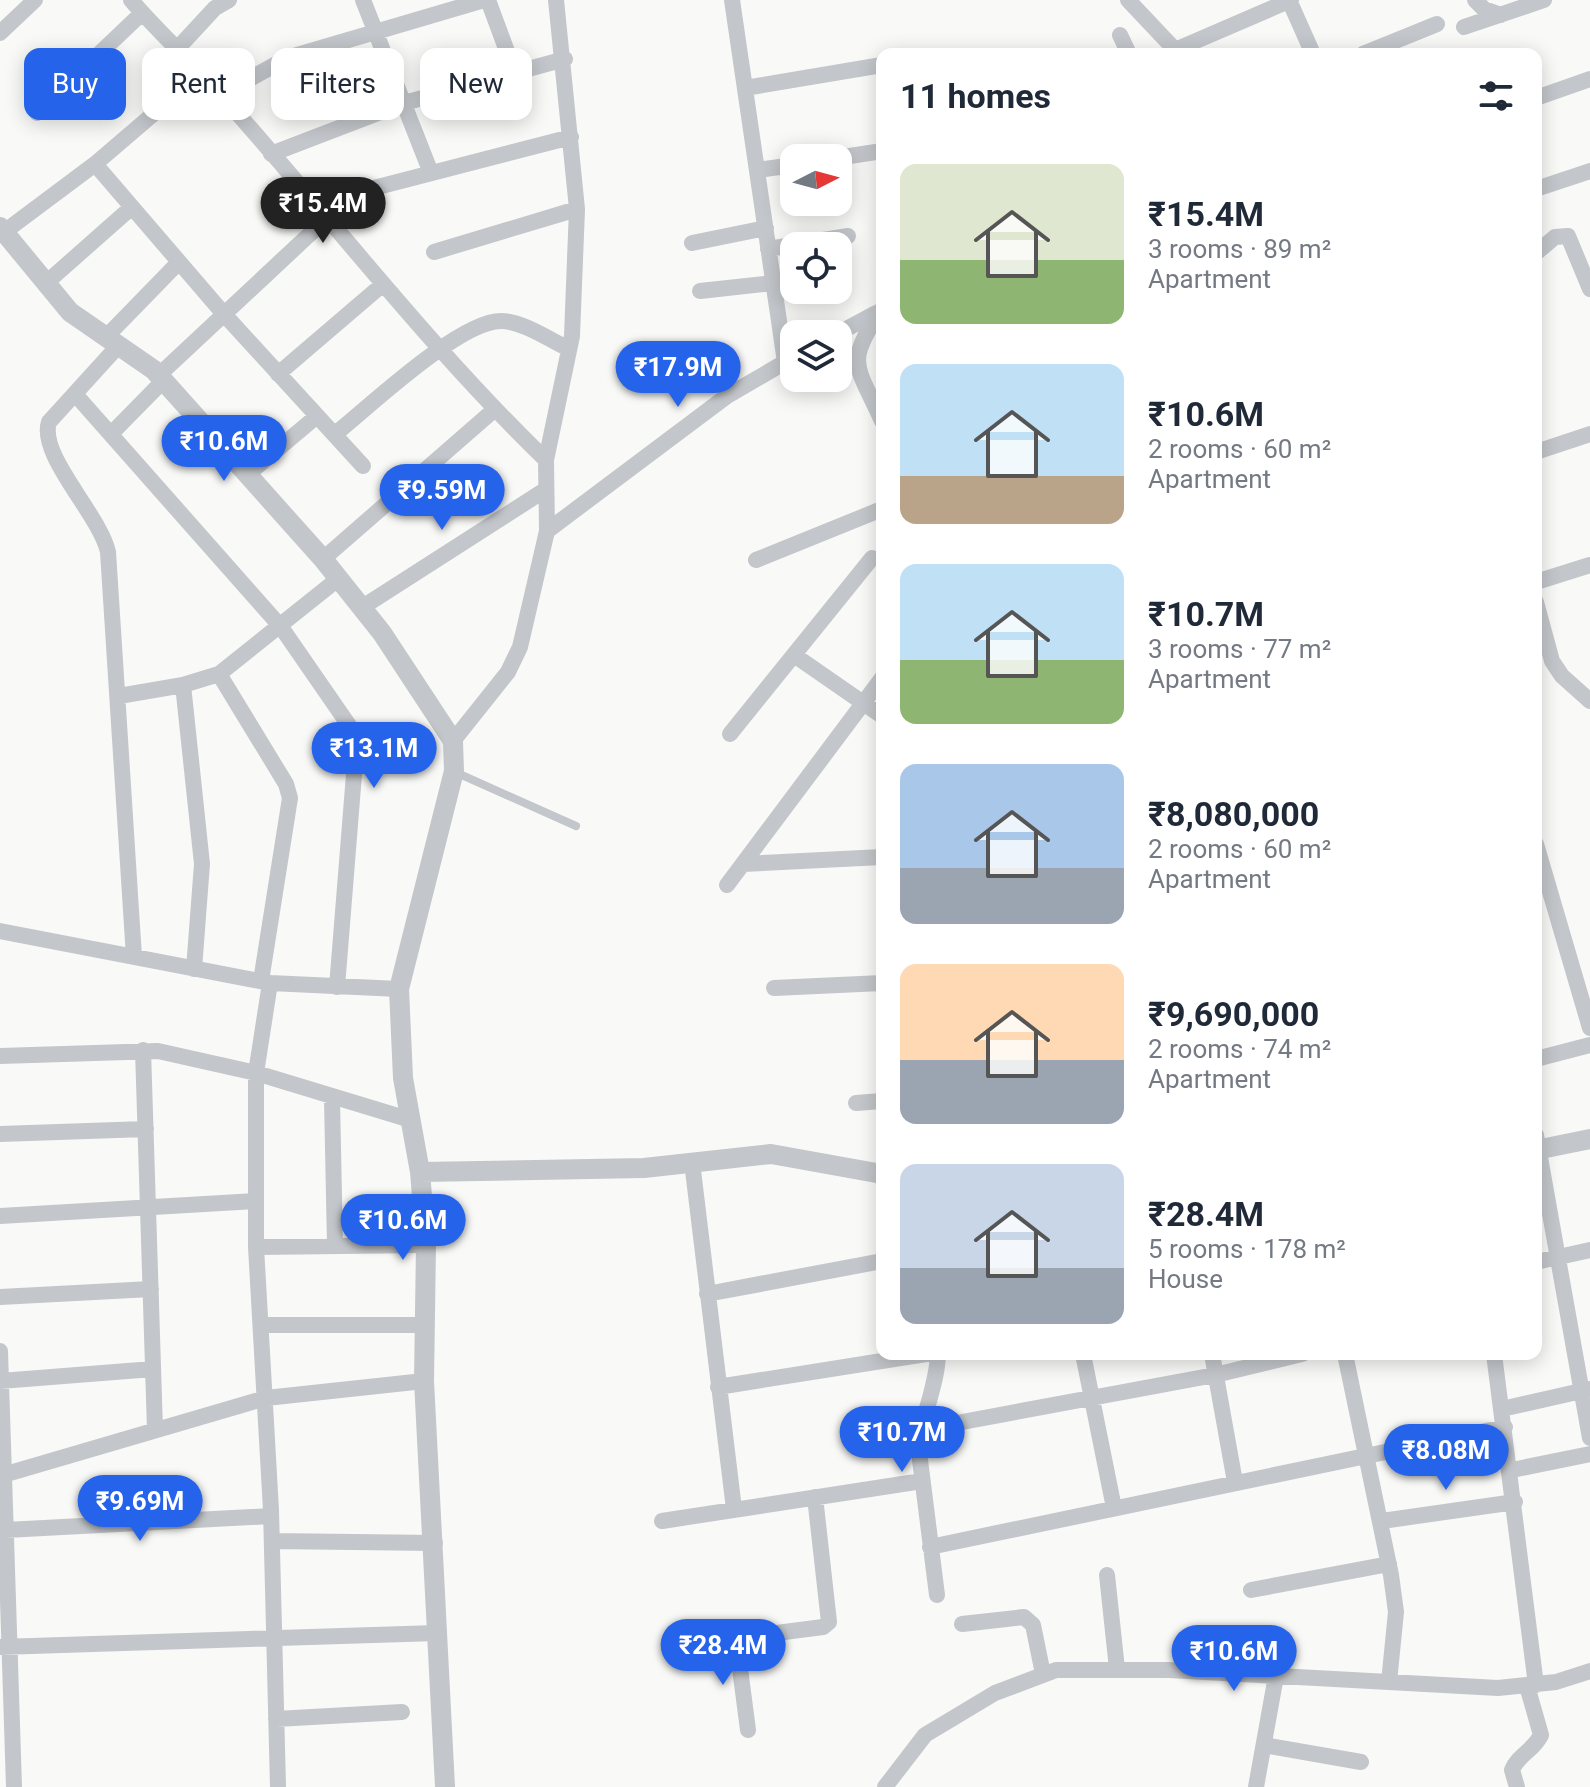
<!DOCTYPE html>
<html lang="en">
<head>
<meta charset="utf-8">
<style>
	:root { --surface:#fff; --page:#f6f6f7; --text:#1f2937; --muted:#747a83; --accent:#2563eb }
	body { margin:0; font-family:Roboto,sans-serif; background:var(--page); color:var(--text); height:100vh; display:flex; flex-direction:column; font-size:30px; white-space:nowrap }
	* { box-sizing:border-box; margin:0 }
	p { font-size:26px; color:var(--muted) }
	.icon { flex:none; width:44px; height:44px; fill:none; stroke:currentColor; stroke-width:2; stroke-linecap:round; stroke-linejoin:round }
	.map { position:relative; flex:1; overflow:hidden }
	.panel { position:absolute; left:876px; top:48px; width:666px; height:1312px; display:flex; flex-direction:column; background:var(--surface); border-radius:16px; box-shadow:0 4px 20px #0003 }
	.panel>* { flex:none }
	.guide { position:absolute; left:24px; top:48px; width:732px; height:72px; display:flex; gap:16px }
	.needle { width:52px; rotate:84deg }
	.controls { position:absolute; left:780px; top:144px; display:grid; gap:16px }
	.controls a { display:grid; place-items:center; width:72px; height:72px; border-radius:16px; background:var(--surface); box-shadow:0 4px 20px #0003; font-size:40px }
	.price { position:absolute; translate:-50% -68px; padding:0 18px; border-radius:28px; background:var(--accent); color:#fff; font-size:26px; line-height:52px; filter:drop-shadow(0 2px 4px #0008) }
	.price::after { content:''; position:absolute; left:50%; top:48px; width:24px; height:18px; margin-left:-12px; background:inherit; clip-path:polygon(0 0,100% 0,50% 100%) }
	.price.selected { background:#222; color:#fff }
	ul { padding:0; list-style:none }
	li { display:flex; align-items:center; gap:24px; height:200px; padding:0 24px }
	li span { display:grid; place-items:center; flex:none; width:224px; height:160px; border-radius:16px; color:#555 }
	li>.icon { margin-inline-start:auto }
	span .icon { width:96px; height:96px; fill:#fffc; stroke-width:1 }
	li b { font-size:34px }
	h2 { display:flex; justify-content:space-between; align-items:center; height:96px; padding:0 24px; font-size:34px }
	.tag { padding:0 28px; border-radius:16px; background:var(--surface); box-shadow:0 4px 20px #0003; font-size:28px; line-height:72px }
	.tag.selected { background:var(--accent); color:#fff }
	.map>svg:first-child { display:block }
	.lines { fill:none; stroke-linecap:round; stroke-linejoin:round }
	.service { stroke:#c3c6ca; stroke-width:8 }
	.minor { stroke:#c3c6ca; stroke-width:16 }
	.tertiary { stroke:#c3c6ca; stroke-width:20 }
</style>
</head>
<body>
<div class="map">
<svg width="1590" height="1787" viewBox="0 0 1590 1787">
	<rect width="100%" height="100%" fill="#f9f9f7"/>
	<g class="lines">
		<!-- service -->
		<path class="service" d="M455,772L576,826"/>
		<!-- minor -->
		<path class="minor" d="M131,0C160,34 194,64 223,97C331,218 429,347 546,460
			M363,0L431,173
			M488,0L515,73
			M732,0L785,362
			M1128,0L1179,54
			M1289,0L1313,54
			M1475,0L1484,9L1501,15
			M1464,27L1544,0
			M0,33L35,0
			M1120,35L1129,54
			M177,49L215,8L229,0
			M1175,50L1291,0
			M1363,54L1437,24
			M745,88L882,65
			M221,95L287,58L484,0
			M1536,98L1590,79
			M37,113L142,13
			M271,154L404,103L565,59
			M837,158L882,151
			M95,164L223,313L363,466
			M757,170L794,165
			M370,189L571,137
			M1536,189L1590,171
			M4,232L95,164L200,74
			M692,243L766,228
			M768,249L848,236
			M434,252L577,209
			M1536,253L1555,237L1568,236L1590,289
			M46,283L132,207
			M700,291L773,283
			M882,309C844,364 857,365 882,421
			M837,334L876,313
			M106,337L179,262
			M119,345L49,422C38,455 100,515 108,552L134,957
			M278,374L382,285
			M159,375L327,218
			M75,394L281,627L357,737L337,987
			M111,434L164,380
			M335,434C369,407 459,321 501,321C522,321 550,340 569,349
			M1536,452L1590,434
			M247,475L317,416
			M547,531L727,396L794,357
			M323,559L494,410
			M756,560L882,509
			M1536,582L1590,565
			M1536,602L1552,661L1562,676L1590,701
			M361,608L545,490
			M794,655L882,716
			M219,674L286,784L290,798L261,981
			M183,685L202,864L194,969
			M119,696L183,685L219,674L338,579
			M730,734L872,558
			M453,741L508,672L520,647L547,531L546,460L572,336L577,209L556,0
			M1536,844L1590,1028
			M743,864L882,857
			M727,885L882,678
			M0,931L270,983L399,989
			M270,983L256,1073V1247L271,1510L278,1787
			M774,988L882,983
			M143,1050L155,1430
			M0,1056L158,1051L256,1073L411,1120
			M1536,1059L1590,1045
			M332,1099L335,1245
			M856,1103L882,1101
			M0,1134L146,1129
			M1536,1135L1590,1438
			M692,1162L734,1509
			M0,1216L256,1201
			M256,1247L426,1245
			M1536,1262L1590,1250
			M707,1294L882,1261
			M0,1297L151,1289
			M261,1325H423
			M0,1351L14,1787
			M1083,1354L1114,1508
			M1212,1354L1235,1482
			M1345,1354L1391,1575L1396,1612L1389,1682
			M1494,1354L1536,1685
			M0,1381L153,1369
			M718,1387L926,1354
			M1502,1409L1590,1389
			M919,1430L1215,1375L1302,1354
			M1512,1470L1590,1454
			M3,1475L266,1398L424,1381
			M662,1521L922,1481
			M1382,1521L1515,1502
			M6,1530L271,1516
			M272,1541L435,1543
			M930,1547L1505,1427
			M1107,1575L1117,1669
			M1251,1590L1389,1564
			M937,1595L919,1452C920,1418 937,1388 938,1354
			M962,1624L1024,1617L1033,1625L1043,1674
			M736,1638L748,1730
			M683,1645L823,1627L829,1622L815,1497
			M0,1647L437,1633
			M276,1719L402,1712
			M1264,1745L1361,1762
			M885,1787L925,1735L995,1693L1056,1670H1169L1498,1688L1556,1682L1590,1671
			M1256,1787L1276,1676
			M1517,1787L1512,1770C1518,1755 1534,1750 1541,1735L1527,1686"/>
		<!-- tertiary -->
		<path class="tertiary" d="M0,227L70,312L154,370L323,559L382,633L453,741L454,771L399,989L403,1078L420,1172L426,1245L424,1381L445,1787
			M1536,1150L1590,1139
			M420,1172L644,1168L771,1154L882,1174"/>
	</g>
</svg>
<div class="controls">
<a><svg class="needle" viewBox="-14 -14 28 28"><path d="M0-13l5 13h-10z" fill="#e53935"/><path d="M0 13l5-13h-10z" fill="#747a83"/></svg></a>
<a><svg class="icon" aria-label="locate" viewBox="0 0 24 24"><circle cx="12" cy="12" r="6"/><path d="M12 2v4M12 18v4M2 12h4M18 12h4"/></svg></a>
<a><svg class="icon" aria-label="layers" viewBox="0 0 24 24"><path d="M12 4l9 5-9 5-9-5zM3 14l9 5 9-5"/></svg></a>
</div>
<b class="price selected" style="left:323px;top:245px">₹15.4M</b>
<b class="price" style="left:678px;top:409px">₹17.9M</b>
<b class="price" style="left:224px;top:483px">₹10.6M</b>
<b class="price" style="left:442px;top:532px">₹9.59M</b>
<b class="price" style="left:374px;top:790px">₹13.1M</b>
<b class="price" style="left:403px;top:1262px">₹10.6M</b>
<b class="price" style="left:902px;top:1474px">₹10.7M</b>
<b class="price" style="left:1446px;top:1492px">₹8.08M</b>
<b class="price" style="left:140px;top:1543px">₹9.69M</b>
<b class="price" style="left:723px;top:1687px">₹28.4M</b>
<b class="price" style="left:1234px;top:1693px">₹10.6M</b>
<div class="guide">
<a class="tag selected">Buy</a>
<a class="tag">Rent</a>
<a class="tag">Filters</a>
<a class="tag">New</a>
</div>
<section class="panel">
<h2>11 homes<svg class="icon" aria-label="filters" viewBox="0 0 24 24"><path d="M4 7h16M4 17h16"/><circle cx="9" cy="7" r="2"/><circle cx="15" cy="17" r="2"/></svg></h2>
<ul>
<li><span style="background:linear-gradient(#dfe7d0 60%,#8fb573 0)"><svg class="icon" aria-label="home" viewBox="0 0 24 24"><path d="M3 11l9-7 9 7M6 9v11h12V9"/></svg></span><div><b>₹15.4M</b><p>3 rooms · 89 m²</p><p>Apartment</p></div></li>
<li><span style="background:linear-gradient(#bfe0f5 70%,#b9a48a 0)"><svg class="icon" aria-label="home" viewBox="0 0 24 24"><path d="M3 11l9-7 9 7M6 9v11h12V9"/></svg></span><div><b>₹10.6M</b><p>2 rooms · 60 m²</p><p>Apartment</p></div></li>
<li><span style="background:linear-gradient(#bfe0f5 60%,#8fb573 0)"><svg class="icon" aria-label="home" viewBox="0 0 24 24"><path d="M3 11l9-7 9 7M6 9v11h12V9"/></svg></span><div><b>₹10.7M</b><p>3 rooms · 77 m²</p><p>Apartment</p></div></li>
<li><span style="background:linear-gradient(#a9c7e8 65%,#9aa5b1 0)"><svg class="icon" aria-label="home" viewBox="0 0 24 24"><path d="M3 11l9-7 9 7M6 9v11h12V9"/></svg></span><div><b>₹8,080,000</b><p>2 rooms · 60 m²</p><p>Apartment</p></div></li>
<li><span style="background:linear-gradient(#ffd9b3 60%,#9aa5b1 0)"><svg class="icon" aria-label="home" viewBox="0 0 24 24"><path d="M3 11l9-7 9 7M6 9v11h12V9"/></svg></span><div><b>₹9,690,000</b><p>2 rooms · 74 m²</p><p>Apartment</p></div></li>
<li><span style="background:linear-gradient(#c9d6e8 65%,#9aa5b1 0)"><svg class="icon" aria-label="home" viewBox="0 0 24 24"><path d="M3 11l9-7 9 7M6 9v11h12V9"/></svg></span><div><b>₹28.4M</b><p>5 rooms · 178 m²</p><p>House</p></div></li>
</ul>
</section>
</div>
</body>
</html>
